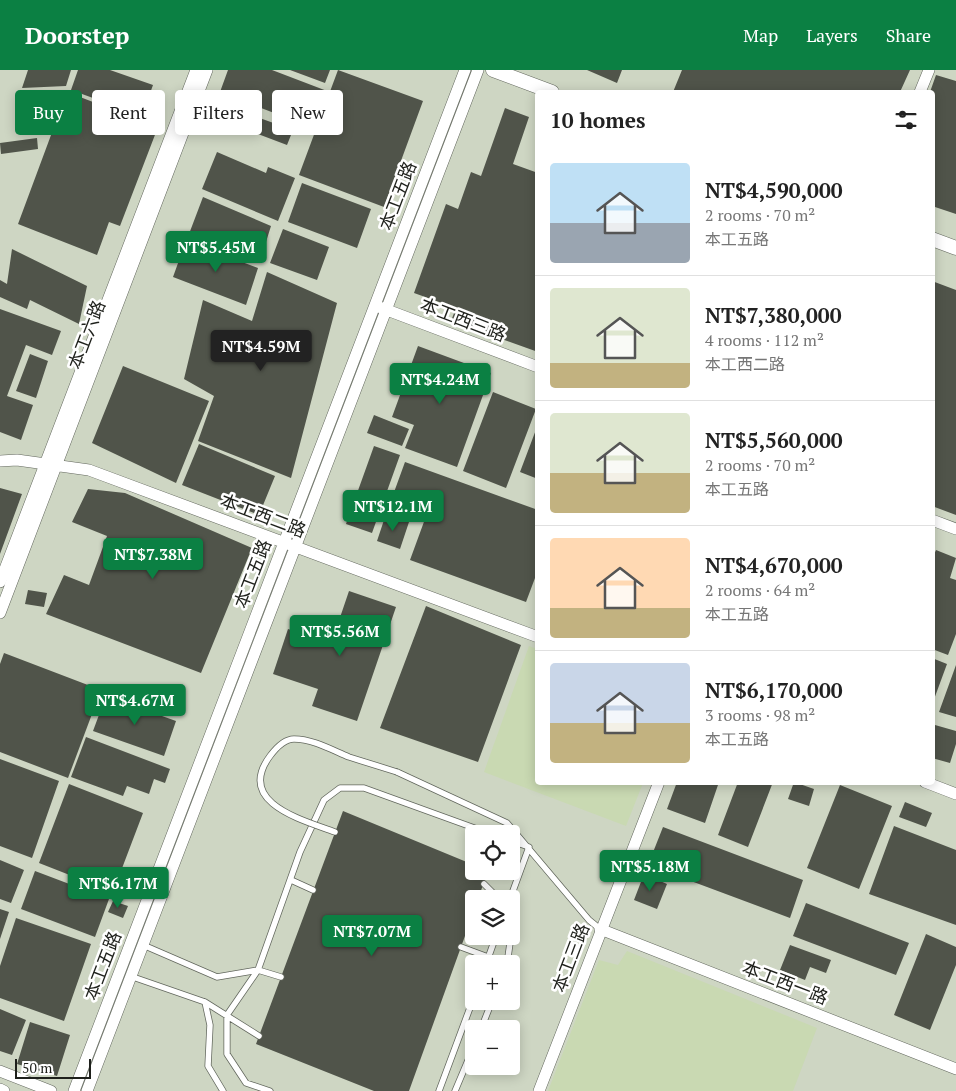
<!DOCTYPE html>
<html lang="en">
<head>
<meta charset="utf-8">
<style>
	:root { --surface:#fff; --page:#f2f2f2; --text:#222; --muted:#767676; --line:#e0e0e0; --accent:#0b8043 }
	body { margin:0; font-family:"PT Serif","Noto Sans TC",serif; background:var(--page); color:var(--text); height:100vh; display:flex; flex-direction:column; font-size:19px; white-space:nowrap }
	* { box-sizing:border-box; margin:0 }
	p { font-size:16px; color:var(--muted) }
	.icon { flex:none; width:28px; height:28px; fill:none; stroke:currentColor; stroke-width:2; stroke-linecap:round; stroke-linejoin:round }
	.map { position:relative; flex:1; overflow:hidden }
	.details { position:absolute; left:535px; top:20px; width:400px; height:695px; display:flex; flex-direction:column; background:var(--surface); border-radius:5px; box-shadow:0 2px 12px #0003 }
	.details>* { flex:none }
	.top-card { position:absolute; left:15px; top:20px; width:445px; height:45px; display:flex; gap:10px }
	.tools { position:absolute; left:465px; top:755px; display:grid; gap:10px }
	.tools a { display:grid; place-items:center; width:55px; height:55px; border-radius:5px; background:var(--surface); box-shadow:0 2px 12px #0003; font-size:25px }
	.scale { position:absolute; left:15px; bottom:12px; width:76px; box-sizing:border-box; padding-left:5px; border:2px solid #1e201b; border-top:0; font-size:14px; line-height:18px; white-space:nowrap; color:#1e201b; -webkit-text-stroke:4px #fff; paint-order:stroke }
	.price { position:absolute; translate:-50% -42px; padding:0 11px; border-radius:5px; background:var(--accent); color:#fff; font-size:16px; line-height:32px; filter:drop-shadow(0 1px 2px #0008) }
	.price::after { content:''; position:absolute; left:50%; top:30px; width:15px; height:11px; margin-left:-8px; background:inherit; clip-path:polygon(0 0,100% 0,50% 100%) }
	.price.active { background:#222; color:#fff }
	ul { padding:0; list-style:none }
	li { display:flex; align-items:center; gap:15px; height:125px; padding:0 15px }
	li+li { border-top:1px solid var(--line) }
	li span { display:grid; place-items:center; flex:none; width:140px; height:100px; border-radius:5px; color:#555 }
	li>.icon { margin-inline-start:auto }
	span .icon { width:60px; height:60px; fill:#fffc; stroke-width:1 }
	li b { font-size:21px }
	h2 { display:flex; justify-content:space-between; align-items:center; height:60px; padding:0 15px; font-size:21px }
	.pill { padding:0 18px; border-radius:5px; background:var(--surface); box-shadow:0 2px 12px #0003; font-size:18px; line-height:45px }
	.pill.active { background:var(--accent); color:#fff }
	header { display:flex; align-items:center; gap:30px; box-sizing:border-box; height:70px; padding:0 25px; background:var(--accent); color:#fff }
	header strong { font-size:24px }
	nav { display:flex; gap:28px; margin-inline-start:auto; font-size:18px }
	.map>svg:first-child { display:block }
	.built { fill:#ced6c3; fill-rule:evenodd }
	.green { fill:#c9d9b2 }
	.building { fill:#50544a }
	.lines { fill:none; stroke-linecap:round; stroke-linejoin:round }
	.service-casing { stroke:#62675d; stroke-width:7 }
	.minor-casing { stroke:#62675d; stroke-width:12 }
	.tertiary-casing { stroke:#62675d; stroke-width:15 }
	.service { stroke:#fff; stroke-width:5.5 }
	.minor { stroke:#fff; stroke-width:11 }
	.tertiary { stroke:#fff; stroke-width:14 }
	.service-bridge-casing { stroke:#62675d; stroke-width:7; stroke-linecap:butt }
	.service-bridge { stroke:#fff; stroke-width:5.5 }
	.labels { text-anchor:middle; stroke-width:5; stroke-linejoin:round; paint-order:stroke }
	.street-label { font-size:18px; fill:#1e201b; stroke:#fff }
</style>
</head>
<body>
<header>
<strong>Doorstep</strong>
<nav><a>Map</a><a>Layers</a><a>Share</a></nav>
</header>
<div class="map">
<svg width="956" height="1021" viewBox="0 0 956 1021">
	<rect width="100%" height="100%" fill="#dce1d6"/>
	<!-- built -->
	<path class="built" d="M0,0H956V1021H0ZM538,22H932V712H538ZM474,764H511V801H474ZM474,829H511V866H474ZM474,894H511V931H474ZM474,959H511V996H474Z"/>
	<!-- green -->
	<path class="green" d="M529,576L537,579L538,712L643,713L626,756L484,702Z
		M627,881L817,958L793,1021H548L599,890L618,895Z"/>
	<!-- building -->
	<path class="building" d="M28,0H71L66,16L22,18Z
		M78,0H110L153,15L144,40L117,31L115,36L71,20Z
		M228,0H272L327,21L313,58L220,22Z
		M290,0H330L325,13Z
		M338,0L423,31L384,137L299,105Z
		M587,0H622L617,13Z
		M682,0H910L900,22H673Z
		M936,5L956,11V144L932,136V22H930Z
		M67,22L158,57L120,156L109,152L97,185L18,154Z
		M218,33L293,60L287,75L213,47Z
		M505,38L529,47L513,94L538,103V282L451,251L456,238L414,223L446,134L458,139L471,102L481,106Z
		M37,68L38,79L1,84L0,73Z
		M217,82L266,103L268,97L295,108L278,151L202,119Z
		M302,113L371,139L357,178L288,152Z
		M203,127L271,156L260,191L189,164Z
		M283,159L329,177L317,210L270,193Z
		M186,171L258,198L246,235L173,207Z
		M12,179L87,216L79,254L30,230L27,239L0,227V210L7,214Z
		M267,202L337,233L291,408L198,371L214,326L184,309L203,230L252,251Z
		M932,211L956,220V445L932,436Z
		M0,239L61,261L52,285L26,275L7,326L33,335L21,370L0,362Z
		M418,276L491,303L457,397L405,378L414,355L392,347Z
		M30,284L48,291L36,328L16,321Z
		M123,296L209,331L176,413L92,373Z
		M493,322L536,339L506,418L463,401Z
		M374,345L409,359L402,376L367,363Z
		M537,357H538V409L520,402Z
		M199,374L275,406L259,445L182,415Z
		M374,376L400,385L372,463L346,454Z
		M405,392L538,440V500L526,532L410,490L425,449L389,436Z
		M0,418L22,424L0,484Z
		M88,419L125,423L252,478L201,603L46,544L64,505L89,515L107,466L72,452Z
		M386,444L409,452L400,479L377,471Z
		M936,480L956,488L950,508L956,510V564L948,585L932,579V489Z
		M28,520L47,523L44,537L25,534Z
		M349,521L396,537L357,651L312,636L318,619L273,604L288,559L331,574Z
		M426,536L521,575L478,692L380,658Z
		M4,583L101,620L68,708L0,682V594Z
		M932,588L947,594L933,632H932Z
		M956,595V647L939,642Z
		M106,626L176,651L164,686L93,661Z
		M935,655L956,661V674L950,693L932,688V664Z
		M86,667L170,699L165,713L154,709L149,724L127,716L123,726L71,707Z
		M0,689L59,711L32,788L0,776Z
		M677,712H719L705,753L667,739Z
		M738,712H773L748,777L718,765Z
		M794,712L814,719L809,736L788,729Z
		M69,714L143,743L113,822L39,793Z
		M840,715L892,736L859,819L807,798Z
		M905,732L932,743L926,757L899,747Z
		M343,741L474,795V801H488L478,829H474V841L409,1021H374L256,974Z
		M894,756L956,780V855L869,824Z
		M663,757L803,810L790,848L648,795Z
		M0,790L24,800L11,833L0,829Z
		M35,801L109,829L95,867L21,839Z
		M644,804L667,814L657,839L634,830Z
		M113,831L128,836L123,848L108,842Z
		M806,833L909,873L896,905L793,866Z
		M0,839L9,842L0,869Z
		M16,848L91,874L64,951L0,928V896Z
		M926,864L956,877V895L930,960L894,945Z
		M790,875L831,890L826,903L810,897L805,910L780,900Z
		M0,939L26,950L12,985L0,981Z
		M30,952L70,965L57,1006L17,994Z"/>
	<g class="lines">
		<defs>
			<path id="service" d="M397,702L507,753L589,850L600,859
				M291,810L313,820
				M484,814L499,829
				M510,829L529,777L511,771
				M511,850V862
				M143,875L217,907L258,900L281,907
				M461,877L488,887
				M486,894L496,866
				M507,894L511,866
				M130,906L205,932L210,955L208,996L223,1021
				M205,932L259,966
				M481,959L492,931
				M270,1021L246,1013L227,984V945L258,900L300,782L324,730L340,718H364L491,764
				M439,1021L474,927
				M455,1021L474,976"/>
			<path id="minor" d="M920,22L929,0
				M379,237L538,297
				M0,391L17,390L89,400L538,567
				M932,450L956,459
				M0,512L196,0
				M0,543L207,0
				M925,712L956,724
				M600,859L956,999
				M0,1001L51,1021
				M0,1019L4,1021
				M74,1021L465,0
				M87,1021L478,0
				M539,1021L659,712"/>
			<path id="tertiary" d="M493,0L552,22
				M932,169L956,178"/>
		</defs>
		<!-- service casing -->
		<use href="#service" class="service-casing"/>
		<!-- minor casing -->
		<use href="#minor" class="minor-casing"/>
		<!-- tertiary casing -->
		<use href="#tertiary" class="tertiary-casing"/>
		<!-- service -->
		<use href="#service" class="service"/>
		<!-- minor -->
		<use href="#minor" class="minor"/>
		<!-- tertiary -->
		<use href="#tertiary" class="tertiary"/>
		<defs>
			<path id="service-bridge" d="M335,762C303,750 235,733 270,686C276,678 284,669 294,669C313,669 332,680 349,687C365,692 381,697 397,702"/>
		</defs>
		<!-- service-bridge casing -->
		<use href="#service-bridge" class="service-bridge-casing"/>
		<!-- service-bridge -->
		<use href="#service-bridge" class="service-bridge"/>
	</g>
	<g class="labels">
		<!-- street labels -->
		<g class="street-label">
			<text transform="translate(398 126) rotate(-69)" y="6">本工五路</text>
			<text transform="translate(463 250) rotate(21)" y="6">本工西三路</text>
			<text transform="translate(87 265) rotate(-69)" y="6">本工六路</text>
			<text transform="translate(263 446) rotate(21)" y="6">本工西二路</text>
			<text transform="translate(253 504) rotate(-69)" y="6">本工五路</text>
			<text transform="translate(571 888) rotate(-69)" y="6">本工三路</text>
			<text transform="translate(103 896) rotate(-69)" y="6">本工五路</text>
			<text transform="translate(785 913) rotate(21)" y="6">本工西一路</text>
		</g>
	</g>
</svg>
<div class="tools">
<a><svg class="icon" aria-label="locate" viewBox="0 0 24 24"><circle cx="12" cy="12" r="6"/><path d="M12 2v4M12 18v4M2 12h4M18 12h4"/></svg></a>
<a><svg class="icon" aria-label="layers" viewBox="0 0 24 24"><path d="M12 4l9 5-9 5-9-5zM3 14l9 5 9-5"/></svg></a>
<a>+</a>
<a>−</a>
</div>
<div class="scale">50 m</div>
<b class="price" style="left:216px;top:203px">NT$5.45M</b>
<b class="price active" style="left:261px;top:302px">NT$4.59M</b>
<b class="price" style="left:440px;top:335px">NT$4.24M</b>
<b class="price" style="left:393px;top:462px">NT$12.1M</b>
<b class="price" style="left:153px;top:510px">NT$7.38M</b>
<b class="price" style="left:340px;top:587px">NT$5.56M</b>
<b class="price" style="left:135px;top:656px">NT$4.67M</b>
<b class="price" style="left:650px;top:822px">NT$5.18M</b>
<b class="price" style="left:118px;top:839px">NT$6.17M</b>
<b class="price" style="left:372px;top:887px">NT$7.07M</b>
<div class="top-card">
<a class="pill active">Buy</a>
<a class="pill">Rent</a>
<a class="pill">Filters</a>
<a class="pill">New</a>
</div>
<section class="details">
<h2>10 homes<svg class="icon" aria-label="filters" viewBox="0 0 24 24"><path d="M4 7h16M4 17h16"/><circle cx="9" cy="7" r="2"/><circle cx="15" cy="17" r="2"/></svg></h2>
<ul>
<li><span style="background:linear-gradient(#bfe0f5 60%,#9aa5b1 0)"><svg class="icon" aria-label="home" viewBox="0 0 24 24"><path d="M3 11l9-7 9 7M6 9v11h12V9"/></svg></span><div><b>NT$4,590,000</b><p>2 rooms · 70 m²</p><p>本工五路</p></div></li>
<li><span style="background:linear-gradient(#dfe7d0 75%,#c2b280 0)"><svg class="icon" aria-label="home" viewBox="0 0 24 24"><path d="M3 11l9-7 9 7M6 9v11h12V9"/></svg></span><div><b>NT$7,380,000</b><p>4 rooms · 112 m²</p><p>本工西二路</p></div></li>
<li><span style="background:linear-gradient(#dfe7d0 60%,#c2b280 0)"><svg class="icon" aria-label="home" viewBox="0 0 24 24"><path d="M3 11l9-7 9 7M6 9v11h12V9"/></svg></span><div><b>NT$5,560,000</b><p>2 rooms · 70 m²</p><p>本工五路</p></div></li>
<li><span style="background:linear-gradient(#ffd9b3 70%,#c2b280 0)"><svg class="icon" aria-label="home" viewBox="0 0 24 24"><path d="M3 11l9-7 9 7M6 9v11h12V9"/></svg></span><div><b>NT$4,670,000</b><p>2 rooms · 64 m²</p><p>本工五路</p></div></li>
<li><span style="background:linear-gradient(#c9d6e8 60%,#c2b280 0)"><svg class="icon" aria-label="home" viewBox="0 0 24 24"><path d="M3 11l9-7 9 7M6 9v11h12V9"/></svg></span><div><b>NT$6,170,000</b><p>3 rooms · 98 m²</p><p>本工五路</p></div></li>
</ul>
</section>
</div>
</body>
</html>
